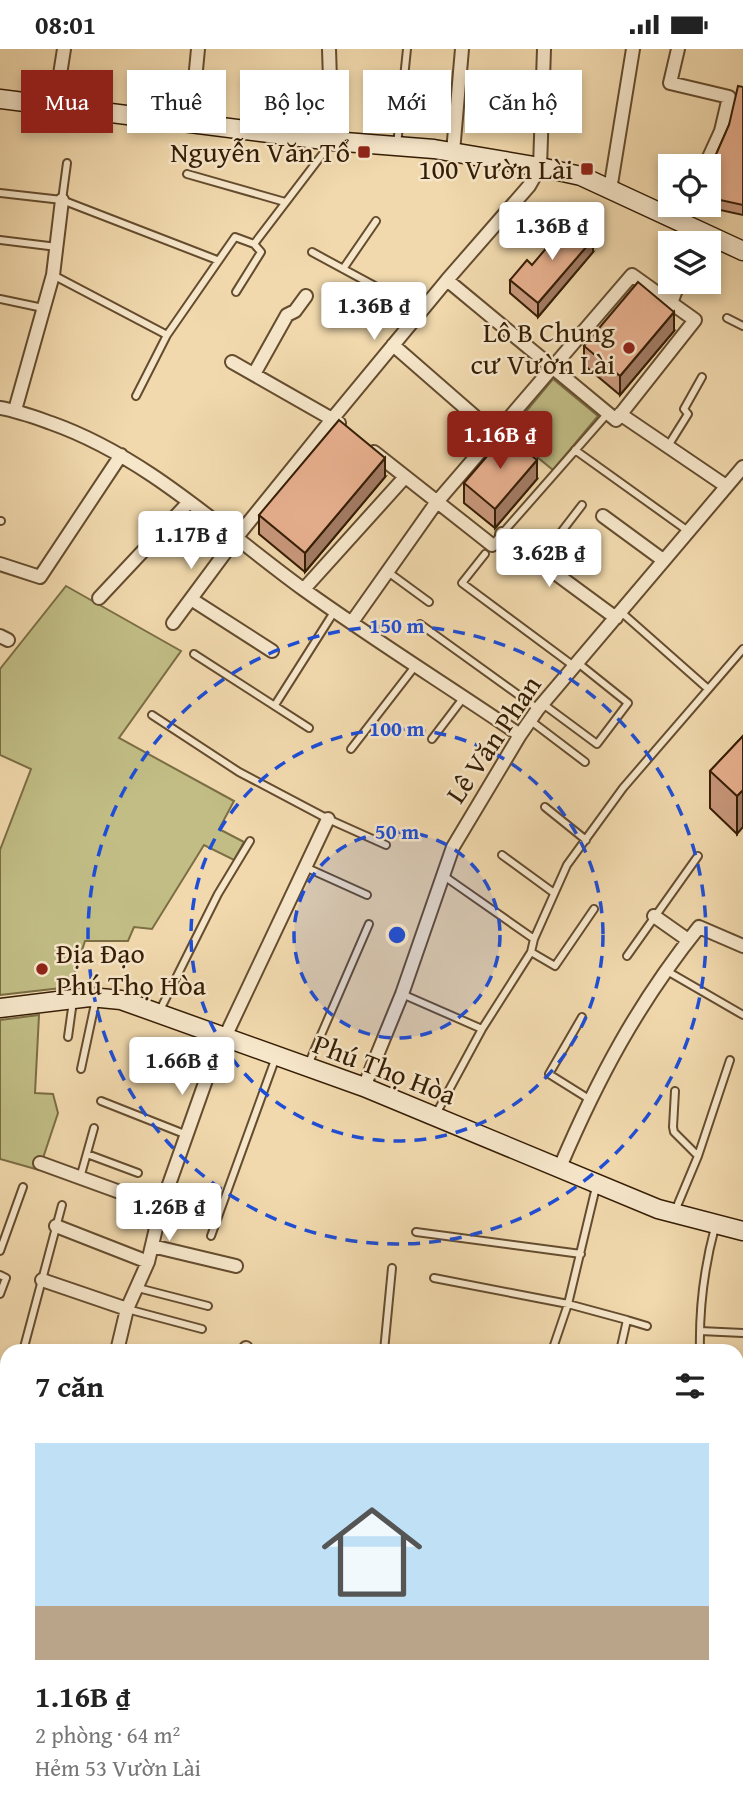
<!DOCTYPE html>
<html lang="vi">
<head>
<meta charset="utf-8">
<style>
	:root { --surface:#fff; --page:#f6f6f6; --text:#222; --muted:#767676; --line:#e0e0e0; --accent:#8f2418 }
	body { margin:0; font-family:"Gentium Book Plus",serif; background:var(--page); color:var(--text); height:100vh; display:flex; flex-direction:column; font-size:26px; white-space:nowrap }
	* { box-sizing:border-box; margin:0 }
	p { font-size:23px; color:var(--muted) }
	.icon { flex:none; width:38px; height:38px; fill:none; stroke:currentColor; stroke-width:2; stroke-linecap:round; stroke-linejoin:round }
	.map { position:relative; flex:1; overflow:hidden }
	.side { position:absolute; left:0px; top:1295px; width:744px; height:469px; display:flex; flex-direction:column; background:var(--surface); border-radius:21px 21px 0 0; box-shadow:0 4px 10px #0003 }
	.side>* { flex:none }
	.banner { position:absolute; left:21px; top:21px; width:702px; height:63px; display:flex; gap:14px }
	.tools { position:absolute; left:658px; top:105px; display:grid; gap:14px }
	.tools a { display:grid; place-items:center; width:63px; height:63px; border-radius:0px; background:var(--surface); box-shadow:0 4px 10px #0003; font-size:35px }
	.price { position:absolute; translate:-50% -60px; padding:0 16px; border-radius:7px; background:#fff; color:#222; font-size:23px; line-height:46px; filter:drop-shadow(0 2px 4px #0008) }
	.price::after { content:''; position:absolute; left:50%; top:42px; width:21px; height:16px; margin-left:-10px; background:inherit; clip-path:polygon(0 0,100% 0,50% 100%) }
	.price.on { background:var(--accent); color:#fff }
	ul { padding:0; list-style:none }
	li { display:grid; align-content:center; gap:14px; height:371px; padding:0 35px }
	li+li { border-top:2px solid var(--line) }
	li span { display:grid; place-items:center; height:217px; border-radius:0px; color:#555 }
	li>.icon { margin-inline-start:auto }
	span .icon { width:126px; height:126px; fill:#fffc; stroke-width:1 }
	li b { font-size:30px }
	h2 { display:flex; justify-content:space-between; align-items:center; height:84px; padding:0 35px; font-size:30px }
	.tag { padding:0 24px; border-radius:0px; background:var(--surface); box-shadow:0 4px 10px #0003; font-size:24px; line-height:63px }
	.tag.on { background:var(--accent); color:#fff }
	.status { display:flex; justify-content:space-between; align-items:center; height:49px; padding:0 35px; background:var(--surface); direction:ltr }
	.status svg { height:19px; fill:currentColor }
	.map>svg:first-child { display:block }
	.green { fill:#c1bd85; stroke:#7b6d44; stroke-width:2 }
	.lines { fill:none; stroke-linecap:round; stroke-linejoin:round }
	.lane-casing { stroke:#644c2e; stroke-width:10 }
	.street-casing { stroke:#644c2e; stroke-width:16 }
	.secondary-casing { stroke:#351d04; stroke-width:21 }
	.lane { stroke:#f6e6ca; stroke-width:6 }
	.street { stroke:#f6e6ca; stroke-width:12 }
	.secondary { stroke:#f6e6ca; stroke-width:18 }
	.wall { fill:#c8977b; stroke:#351d04; stroke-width:2 }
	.shaded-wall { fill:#a27b64; stroke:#351d04; stroke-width:2 }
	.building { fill:#e8b08f; stroke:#351d04; stroke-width:2 }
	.ring { fill:none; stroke:#1d4ed8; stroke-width:3.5; stroke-dasharray:12 9 }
	.poi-dot { fill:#8f2418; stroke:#f6e6ca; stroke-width:2.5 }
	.labels { text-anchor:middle; stroke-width:5; stroke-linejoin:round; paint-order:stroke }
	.poi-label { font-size:28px; fill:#351d04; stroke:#f6e6ca; text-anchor:end }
	.street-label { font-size:28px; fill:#351d04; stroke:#f6e6ca }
	.centre { fill:#1d4ed8; stroke:#f6e6ca; stroke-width:3.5 }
	.ring-label { font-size:21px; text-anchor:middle; font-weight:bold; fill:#1d4ed8; stroke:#f6e6ca; stroke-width:5; stroke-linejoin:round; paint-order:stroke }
</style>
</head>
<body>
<div class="status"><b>08:01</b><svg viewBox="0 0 49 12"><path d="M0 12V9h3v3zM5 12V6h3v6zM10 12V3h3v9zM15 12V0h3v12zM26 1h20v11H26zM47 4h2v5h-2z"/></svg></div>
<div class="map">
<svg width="743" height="1764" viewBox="0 0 743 1764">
	<rect width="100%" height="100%" fill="#f1d9ad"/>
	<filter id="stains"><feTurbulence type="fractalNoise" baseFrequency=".00286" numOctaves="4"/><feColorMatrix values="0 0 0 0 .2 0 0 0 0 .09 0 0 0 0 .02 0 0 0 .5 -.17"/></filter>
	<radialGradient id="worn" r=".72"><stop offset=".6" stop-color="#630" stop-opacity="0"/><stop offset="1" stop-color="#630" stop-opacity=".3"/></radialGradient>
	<!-- green -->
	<path class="green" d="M553,330L598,367L553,421L508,384Z
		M66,537L181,602L119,689L234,752L219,780L244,793L234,811L204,796L152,880L134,878L128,892H85L70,938L0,946V801L31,720L0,706V620Z
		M39,966L35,1044L53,1045L58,1064L39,1121L0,1110V971Z"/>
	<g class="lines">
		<defs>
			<path id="lane" d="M397,96L407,0
				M187,125L285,153
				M0,144L62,151L217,211
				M62,151L67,114
				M0,191L57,198
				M312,203L421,262
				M343,220L376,172
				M53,226L167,286
				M236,243L261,203L254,195
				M0,250L43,259
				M727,269L743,277
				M136,347L167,286L235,188L254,195L331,94
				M668,397L688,365L684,360L702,328
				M575,401L688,482
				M0,472H1
				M492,496L608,364
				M485,505L462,534L575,618
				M539,512L582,456
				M388,523L429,553
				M621,563L707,639
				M420,575L538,660
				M194,605L309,679
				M543,655L597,695L628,654L578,614
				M275,656L334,563
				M152,666L239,723L328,770L386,796
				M531,672L585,713
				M432,690L464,648
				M351,700L416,616
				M545,758L586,791
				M502,806L554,844
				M305,818L367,846
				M444,827L534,890
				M531,903L555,917L594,860
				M627,907L698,807
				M667,922L743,966
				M402,945L482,980
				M159,963L218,845L250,792
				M582,968L549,1025L589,1050
				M68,988L73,952
				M308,1016L369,875
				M81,1020L96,950
				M101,1052L187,1086
				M436,1065L482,980L531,903L534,890L567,816L623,739L743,600
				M87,1105L138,1124
				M698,1107L730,1011
				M80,1129L94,1079
				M675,1162L698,1107L674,1083L673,1078L675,1042
				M416,1183L581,1205
				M211,1187L276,1008
				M0,1202L23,1138
				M0,1226L6,1229L0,1245
				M434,1229L568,1255L627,1271L620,1302
				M138,1239L208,1257
				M127,1260L202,1280
				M627,1271L647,1277
				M700,1282L743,1284
				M23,1302L62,1156
				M384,1302L392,1219
				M552,1302L568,1255L596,1138
				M700,1302C699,1259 704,1219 715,1178
				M737,1330L743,1331
				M0,1350L7,1353
				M737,1371H741
				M0,1438L7,1440
				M737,1450L743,1451
				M737,1536L743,1537
				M44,1764L46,1757
				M721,1764V1757"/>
			<path id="street" d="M329,0L332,92
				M678,0L670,34L729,48L721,82L705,117
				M55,57L64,0
				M191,73L198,0
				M453,103L462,0
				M610,141L633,0
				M680,172L688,156
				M671,254L679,233
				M393,296L495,385
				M232,313L339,374
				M254,325L287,266L295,262L306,247
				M0,359C18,362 34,368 51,374C147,408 222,481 303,540C374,591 448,637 520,686
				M15,361L53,226L62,151
				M620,365L726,437
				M374,403L492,496
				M603,467L663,511
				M502,485L616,569
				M0,515L40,528L121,406
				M304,540L405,428
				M99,549L189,453
				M191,550L272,602
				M352,573L436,454L632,226L695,271L616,371L447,231
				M173,574L236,489L333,369L447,231L529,137L540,118L544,0
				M0,587L8,591
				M654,867L688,891
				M225,988L328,770
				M364,1038L402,945L453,798L520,686L538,660L743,418
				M40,1114L161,1158
				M560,1118C598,1029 638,954 699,878L743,897
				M56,1177L148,1213
				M152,1197L236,1217
				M42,1231L127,1260
				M117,1302L127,1260L148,1213L161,1158L206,1031
				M245,1302L246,1299
				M0,1693L7,1667
				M199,1764L201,1757
				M283,1764L284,1757"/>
			<path id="secondary" d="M0,50L332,92L434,100L540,118L581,127L743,202
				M0,959L90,948L121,951L364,1038L658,1160L743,1182
				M0,1533L7,1535
				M0,1551L7,1552
				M737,1724L743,1720
				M665,1764L677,1757"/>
		</defs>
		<!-- lane casing -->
		<use href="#lane" class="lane-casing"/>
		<!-- street casing -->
		<use href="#street" class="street-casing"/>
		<!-- secondary casing -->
		<use href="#secondary" class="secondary-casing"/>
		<!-- lane -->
		<use href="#lane" class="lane"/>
		<!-- street -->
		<use href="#street" class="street"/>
		<!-- secondary -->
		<use href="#secondary" class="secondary"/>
	</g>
	<!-- wall -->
	<path class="wall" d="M743,38V166L711,159V152H709V117H711L729,76Z
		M593,203L538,268L510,244V231L532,216Z
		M674,282L620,346L584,316V297Z
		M385,428L305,523L259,485V466Z
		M537,430L495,479L464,454V434Z
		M743,687L737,785L710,759V722Z
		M146,1757L145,1764H49V1760Z"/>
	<!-- shaded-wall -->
	<path class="shaded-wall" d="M593,190V203L538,268V254Z
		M674,263V282L620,346V327Z
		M385,409V428L305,523V504Z
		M537,411V430L495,479V460Z
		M743,741V778L737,785V747Z
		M141,1757H146L145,1764H139Z"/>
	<!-- building -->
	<path class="building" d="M738,37L743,38V156L711,149L712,143L709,142L708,116L711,117L729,76Z
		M570,171L593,190L538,254L510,231L527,211L532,216Z
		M638,233L674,263L620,327L584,297Z
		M339,371L385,409L305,504L259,466Z
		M506,385L537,411L495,460L464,434Z
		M743,687V741L737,747L710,722Z
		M50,1757H141L139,1764H64L49,1760Z"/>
	<!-- distance rings -->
	<circle cx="397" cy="886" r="103" fill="#1d4ed8" fill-opacity=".12"/>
	<g class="ring">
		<circle cx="397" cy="886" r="103"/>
		<circle cx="397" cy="886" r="206"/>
		<circle cx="397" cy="886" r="309"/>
	</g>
	<!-- markers -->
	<g class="poi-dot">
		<rect x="357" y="96" width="14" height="14" rx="3.5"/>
		<rect x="580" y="113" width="14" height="14" rx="3.5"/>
		<circle cx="629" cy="299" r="7"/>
		<circle cx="42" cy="920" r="7"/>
	</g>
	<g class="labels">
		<!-- poi labels -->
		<g class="poi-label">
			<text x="350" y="113">Nguyễn Văn Tổ</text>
			<text x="573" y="130">100 Vườn Lài</text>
			<text x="615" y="293">Lô B Chung<tspan x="615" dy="32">cư Vườn Lài</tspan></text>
			<text x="56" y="914" text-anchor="start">Địa Đạo<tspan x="56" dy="32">Phú Thọ Hòa</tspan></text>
		</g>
		<!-- street labels -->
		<g class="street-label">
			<text transform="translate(493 690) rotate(-56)" y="10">Lê Văn Phan</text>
			<text transform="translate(385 1020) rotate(21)" y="10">Phú Thọ Hòa</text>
		</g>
	</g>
	<circle cx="397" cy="886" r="10" class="centre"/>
	<g class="ring-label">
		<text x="397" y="584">150 m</text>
		<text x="397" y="687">100 m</text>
		<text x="397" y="790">50 m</text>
	</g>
	<rect width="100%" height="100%" filter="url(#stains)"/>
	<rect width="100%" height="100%" fill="url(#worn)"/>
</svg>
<div class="tools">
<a><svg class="icon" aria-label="locate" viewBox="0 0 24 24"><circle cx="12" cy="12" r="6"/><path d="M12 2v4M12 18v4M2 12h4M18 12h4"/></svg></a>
<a><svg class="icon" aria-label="layers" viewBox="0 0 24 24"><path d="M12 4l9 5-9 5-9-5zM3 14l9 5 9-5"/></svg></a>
</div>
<b class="price" style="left:552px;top:213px">1.36B ₫</b>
<b class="price" style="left:374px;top:293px">1.36B ₫</b>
<b class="price on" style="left:500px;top:422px">1.16B ₫</b>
<b class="price" style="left:191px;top:522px">1.17B ₫</b>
<b class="price" style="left:549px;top:540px">3.62B ₫</b>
<b class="price" style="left:182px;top:1048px">1.66B ₫</b>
<b class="price" style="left:169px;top:1194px">1.26B ₫</b>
<div class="banner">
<a class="tag on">Mua</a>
<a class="tag">Thuê</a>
<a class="tag">Bộ lọc</a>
<a class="tag">Mới</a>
<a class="tag">Căn hộ</a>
</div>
<section class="side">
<h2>7 căn<svg class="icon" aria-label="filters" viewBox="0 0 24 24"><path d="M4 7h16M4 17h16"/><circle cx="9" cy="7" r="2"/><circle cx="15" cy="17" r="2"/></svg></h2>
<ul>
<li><span style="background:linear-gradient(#bfe0f5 75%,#b9a48a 0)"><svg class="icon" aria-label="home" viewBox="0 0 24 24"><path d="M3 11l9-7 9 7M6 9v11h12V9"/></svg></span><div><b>1.16B ₫</b><p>2 phòng · 64 m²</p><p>Hẻm 53 Vườn Lài</p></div></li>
</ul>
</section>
</div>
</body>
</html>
